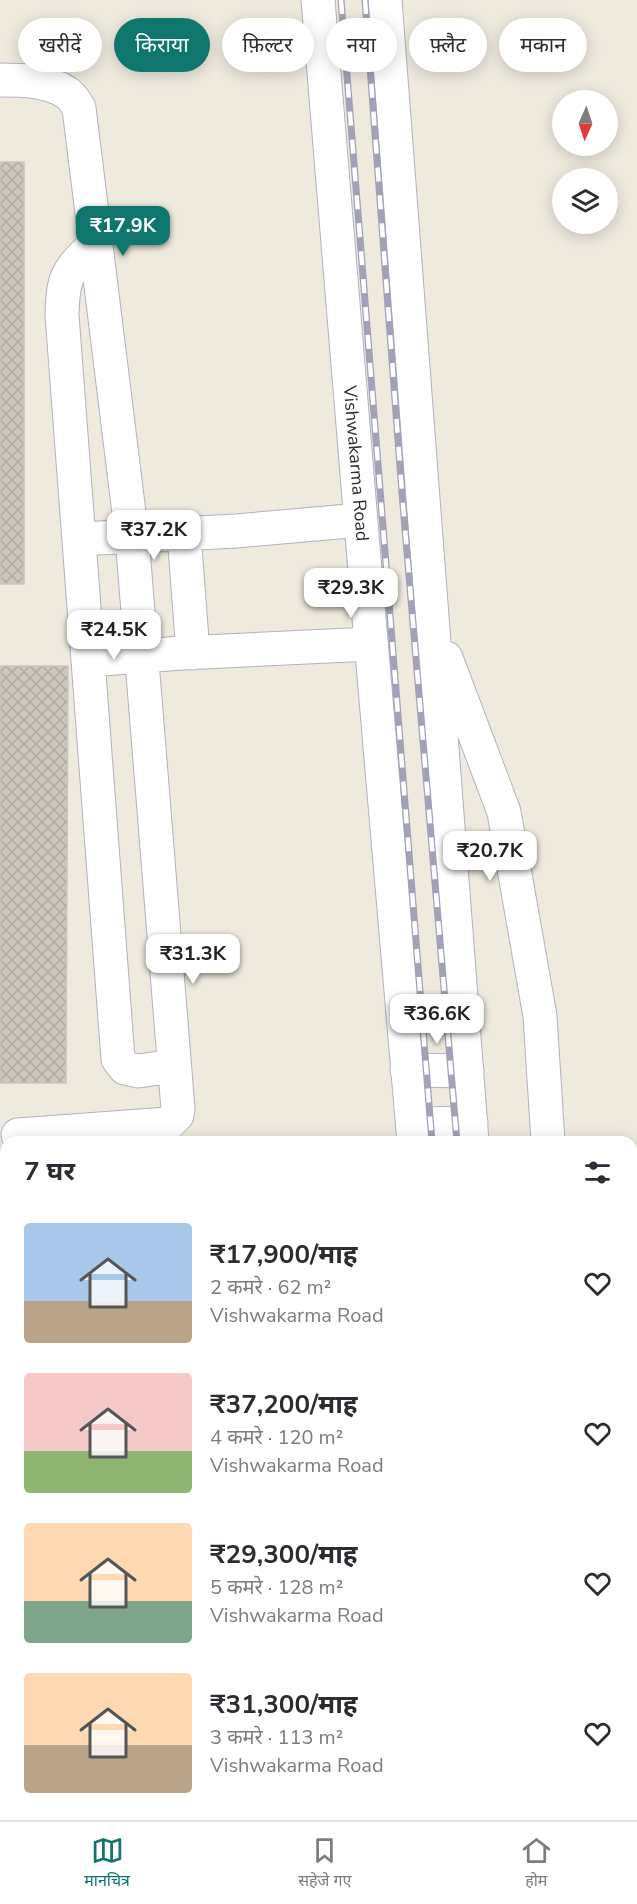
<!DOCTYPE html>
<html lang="hi">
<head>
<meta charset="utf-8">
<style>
	:root { --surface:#fff; --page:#f7f7f7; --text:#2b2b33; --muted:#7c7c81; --line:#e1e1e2; --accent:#0f766e }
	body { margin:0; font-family:"Nunito Sans","Noto Sans Devanagari",sans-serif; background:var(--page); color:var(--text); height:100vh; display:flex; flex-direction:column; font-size:22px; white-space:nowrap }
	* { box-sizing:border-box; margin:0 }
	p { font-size:20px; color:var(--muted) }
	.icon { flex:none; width:33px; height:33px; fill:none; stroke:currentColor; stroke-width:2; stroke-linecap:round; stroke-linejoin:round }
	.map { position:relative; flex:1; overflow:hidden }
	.sheet { position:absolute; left:0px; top:1136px; width:638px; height:686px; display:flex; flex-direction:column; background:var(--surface); border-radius:18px 18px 0 0; box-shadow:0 3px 15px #0003 }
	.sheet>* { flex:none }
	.hud { position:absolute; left:18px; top:18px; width:602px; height:54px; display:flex; gap:12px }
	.needle { width:39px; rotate:183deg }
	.tools { position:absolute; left:552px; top:90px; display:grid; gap:12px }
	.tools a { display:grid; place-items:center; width:66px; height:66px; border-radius:50%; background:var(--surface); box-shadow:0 3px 15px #0003; font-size:30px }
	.price { position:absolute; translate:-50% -51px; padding:0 14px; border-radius:12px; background:#fff; color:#222; font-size:20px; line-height:39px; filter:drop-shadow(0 2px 3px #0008) }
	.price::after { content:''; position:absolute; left:50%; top:36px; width:18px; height:14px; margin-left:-9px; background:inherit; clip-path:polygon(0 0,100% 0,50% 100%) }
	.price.selected { background:var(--accent); color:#fff }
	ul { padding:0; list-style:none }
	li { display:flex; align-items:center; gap:18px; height:150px; padding:0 24px }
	li span { display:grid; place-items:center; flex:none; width:168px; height:120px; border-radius:6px; color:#555 }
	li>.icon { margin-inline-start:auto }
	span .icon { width:72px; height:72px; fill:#fffc; stroke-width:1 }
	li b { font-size:26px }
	h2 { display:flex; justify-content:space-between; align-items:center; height:72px; padding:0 24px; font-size:26px }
	.pill { padding:0 21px; border-radius:27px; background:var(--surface); box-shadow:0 3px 15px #0003; font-size:21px; line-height:54px }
	.pill.selected { background:var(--accent); color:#fff }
	.tabs { display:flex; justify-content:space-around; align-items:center; height:84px; border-top:2px solid var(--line); background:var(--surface); font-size:16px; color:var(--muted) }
	.tabs a { display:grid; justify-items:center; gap:3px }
	.tabs .selected { color:var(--accent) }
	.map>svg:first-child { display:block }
	.building { fill:url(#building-cross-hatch); stroke:#cac7b8; stroke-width:1.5 }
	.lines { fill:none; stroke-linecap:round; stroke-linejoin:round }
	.service-casing { stroke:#b2b2c0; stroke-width:19 }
	.minor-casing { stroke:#b2b2c0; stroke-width:35 }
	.secondary-casing { stroke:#b2b2c0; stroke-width:35 }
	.service { stroke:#fff; stroke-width:16 }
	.minor { stroke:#fff; stroke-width:33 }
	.secondary { stroke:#fff; stroke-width:33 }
	.rail-casing { stroke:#a2a1b7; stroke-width:7 }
	.rail { stroke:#fff; stroke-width:4.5; stroke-dasharray:14; stroke-linecap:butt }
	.labels { text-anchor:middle; stroke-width:4.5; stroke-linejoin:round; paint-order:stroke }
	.street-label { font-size:18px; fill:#2c2c2c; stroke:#fff }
</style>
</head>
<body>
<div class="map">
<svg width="637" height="1820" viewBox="0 0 637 1820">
	<defs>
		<pattern id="building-cross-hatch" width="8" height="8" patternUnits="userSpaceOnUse" patternTransform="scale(1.5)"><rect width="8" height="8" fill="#c9c8bd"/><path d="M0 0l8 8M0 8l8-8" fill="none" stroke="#adaca3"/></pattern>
	</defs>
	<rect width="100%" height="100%" fill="#eeeade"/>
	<!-- building -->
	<path class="building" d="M0,162H24V584H0Z
		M0,666H68L66,1083H0Z
		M223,1817L302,1820H223Z"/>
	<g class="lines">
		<defs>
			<path id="service" d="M632,1335L637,1350
				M632,1508L637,1506
				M0,1765L6,1764
				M190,1815L191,1820"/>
			<path id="minor" d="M0,80C22,80 48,80 67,93C72,96 76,103 79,108L132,537L178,1109L177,1115L168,1124L18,1135
				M96,243C68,271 63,273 62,315L118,1059L125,1068L138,1071L174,1066
				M184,534L193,653
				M79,539L236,531L360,520
				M88,660L182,653L371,644
				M632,1167H637
				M632,1211L637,1212"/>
			<g id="secondary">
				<path id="s1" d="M318,0L366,583L414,1142"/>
				<path d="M385,0L472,1142"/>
				<path d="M446,658L504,812L540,1016L548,1142"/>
				<path d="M407,1070L467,1071"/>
				<path d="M413,1124L471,1123"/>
				<path d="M470,1815L471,1820"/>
				<path d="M541,1820L542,1815"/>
			</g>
		</defs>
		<!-- service casing -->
		<use href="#service" class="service-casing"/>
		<!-- minor casing -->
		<use href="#minor" class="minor-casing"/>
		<!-- secondary casing -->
		<use href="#secondary" class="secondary-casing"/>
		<!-- service -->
		<use href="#service" class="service"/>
		<!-- minor -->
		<use href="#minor" class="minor"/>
		<!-- secondary -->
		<use href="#secondary" class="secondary"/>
		<defs>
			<path id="rail" d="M341,0L432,1142
				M365,0L402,493L457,1142
				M488,1815V1820
				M514,1815L515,1820"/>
		</defs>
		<!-- rail casing -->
		<use href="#rail" class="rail-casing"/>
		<!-- rail -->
		<use href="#rail" class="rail"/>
	</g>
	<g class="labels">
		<!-- street labels -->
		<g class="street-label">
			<text dy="6" stroke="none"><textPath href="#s1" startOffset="465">Vishwakarma Road</textPath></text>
		</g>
	</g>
</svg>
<div class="tools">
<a><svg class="needle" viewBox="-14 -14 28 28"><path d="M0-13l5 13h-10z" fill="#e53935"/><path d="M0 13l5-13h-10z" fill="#7c7c81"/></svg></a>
<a><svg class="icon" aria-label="layers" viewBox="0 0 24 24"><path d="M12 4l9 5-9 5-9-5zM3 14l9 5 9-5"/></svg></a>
</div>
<b class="price selected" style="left:123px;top:257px">₹17.9K</b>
<b class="price" style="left:154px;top:561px">₹37.2K</b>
<b class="price" style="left:351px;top:619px">₹29.3K</b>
<b class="price" style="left:114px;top:661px">₹24.5K</b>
<b class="price" style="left:490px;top:882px">₹20.7K</b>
<b class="price" style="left:193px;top:985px">₹31.3K</b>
<b class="price" style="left:437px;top:1045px">₹36.6K</b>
<div class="hud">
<a class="pill">खरीदें</a>
<a class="pill selected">किराया</a>
<a class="pill">फ़िल्टर</a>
<a class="pill">नया</a>
<a class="pill">फ़्लैट</a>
<a class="pill">मकान</a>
</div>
<section class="sheet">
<h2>7 घर<svg class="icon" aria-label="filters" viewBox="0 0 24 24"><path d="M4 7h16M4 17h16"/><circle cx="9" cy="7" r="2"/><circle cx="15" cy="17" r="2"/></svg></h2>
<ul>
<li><span style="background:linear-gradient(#a9c7e8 65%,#b9a48a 0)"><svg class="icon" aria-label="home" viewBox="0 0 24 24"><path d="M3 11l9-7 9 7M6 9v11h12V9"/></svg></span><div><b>₹17,900/माह</b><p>2 कमरे · 62 m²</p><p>Vishwakarma Road</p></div><svg class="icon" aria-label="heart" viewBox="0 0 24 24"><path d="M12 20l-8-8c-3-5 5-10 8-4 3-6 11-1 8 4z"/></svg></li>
<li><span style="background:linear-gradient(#f6c9c9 65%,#8fb573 0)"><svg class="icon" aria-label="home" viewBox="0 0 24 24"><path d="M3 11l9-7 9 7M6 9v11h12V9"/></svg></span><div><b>₹37,200/माह</b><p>4 कमरे · 120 m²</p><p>Vishwakarma Road</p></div><svg class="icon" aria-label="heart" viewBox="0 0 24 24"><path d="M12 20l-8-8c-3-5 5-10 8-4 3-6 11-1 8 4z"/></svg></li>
<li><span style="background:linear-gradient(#ffd9b3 65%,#7fa58c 0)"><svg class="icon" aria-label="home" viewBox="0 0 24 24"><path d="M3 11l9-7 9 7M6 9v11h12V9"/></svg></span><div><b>₹29,300/माह</b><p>5 कमरे · 128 m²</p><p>Vishwakarma Road</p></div><svg class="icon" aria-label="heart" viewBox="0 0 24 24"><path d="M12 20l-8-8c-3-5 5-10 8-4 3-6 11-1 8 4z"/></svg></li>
<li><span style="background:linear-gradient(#ffd9b3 60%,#b9a48a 0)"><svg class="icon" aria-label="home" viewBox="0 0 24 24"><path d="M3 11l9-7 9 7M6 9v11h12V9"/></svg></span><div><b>₹31,300/माह</b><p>3 कमरे · 113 m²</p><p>Vishwakarma Road</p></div><svg class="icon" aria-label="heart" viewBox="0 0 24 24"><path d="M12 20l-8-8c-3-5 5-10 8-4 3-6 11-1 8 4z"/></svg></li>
</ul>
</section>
</div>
<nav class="tabs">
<a class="selected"><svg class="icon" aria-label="map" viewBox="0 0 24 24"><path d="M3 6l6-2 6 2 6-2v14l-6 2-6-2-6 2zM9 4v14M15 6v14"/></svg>मानचित्र</a>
<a><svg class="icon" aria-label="saved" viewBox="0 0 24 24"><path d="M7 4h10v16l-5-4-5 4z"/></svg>सहेजे गए</a>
<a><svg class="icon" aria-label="home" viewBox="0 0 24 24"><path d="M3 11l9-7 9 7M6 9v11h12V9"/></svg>होम</a>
</nav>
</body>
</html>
